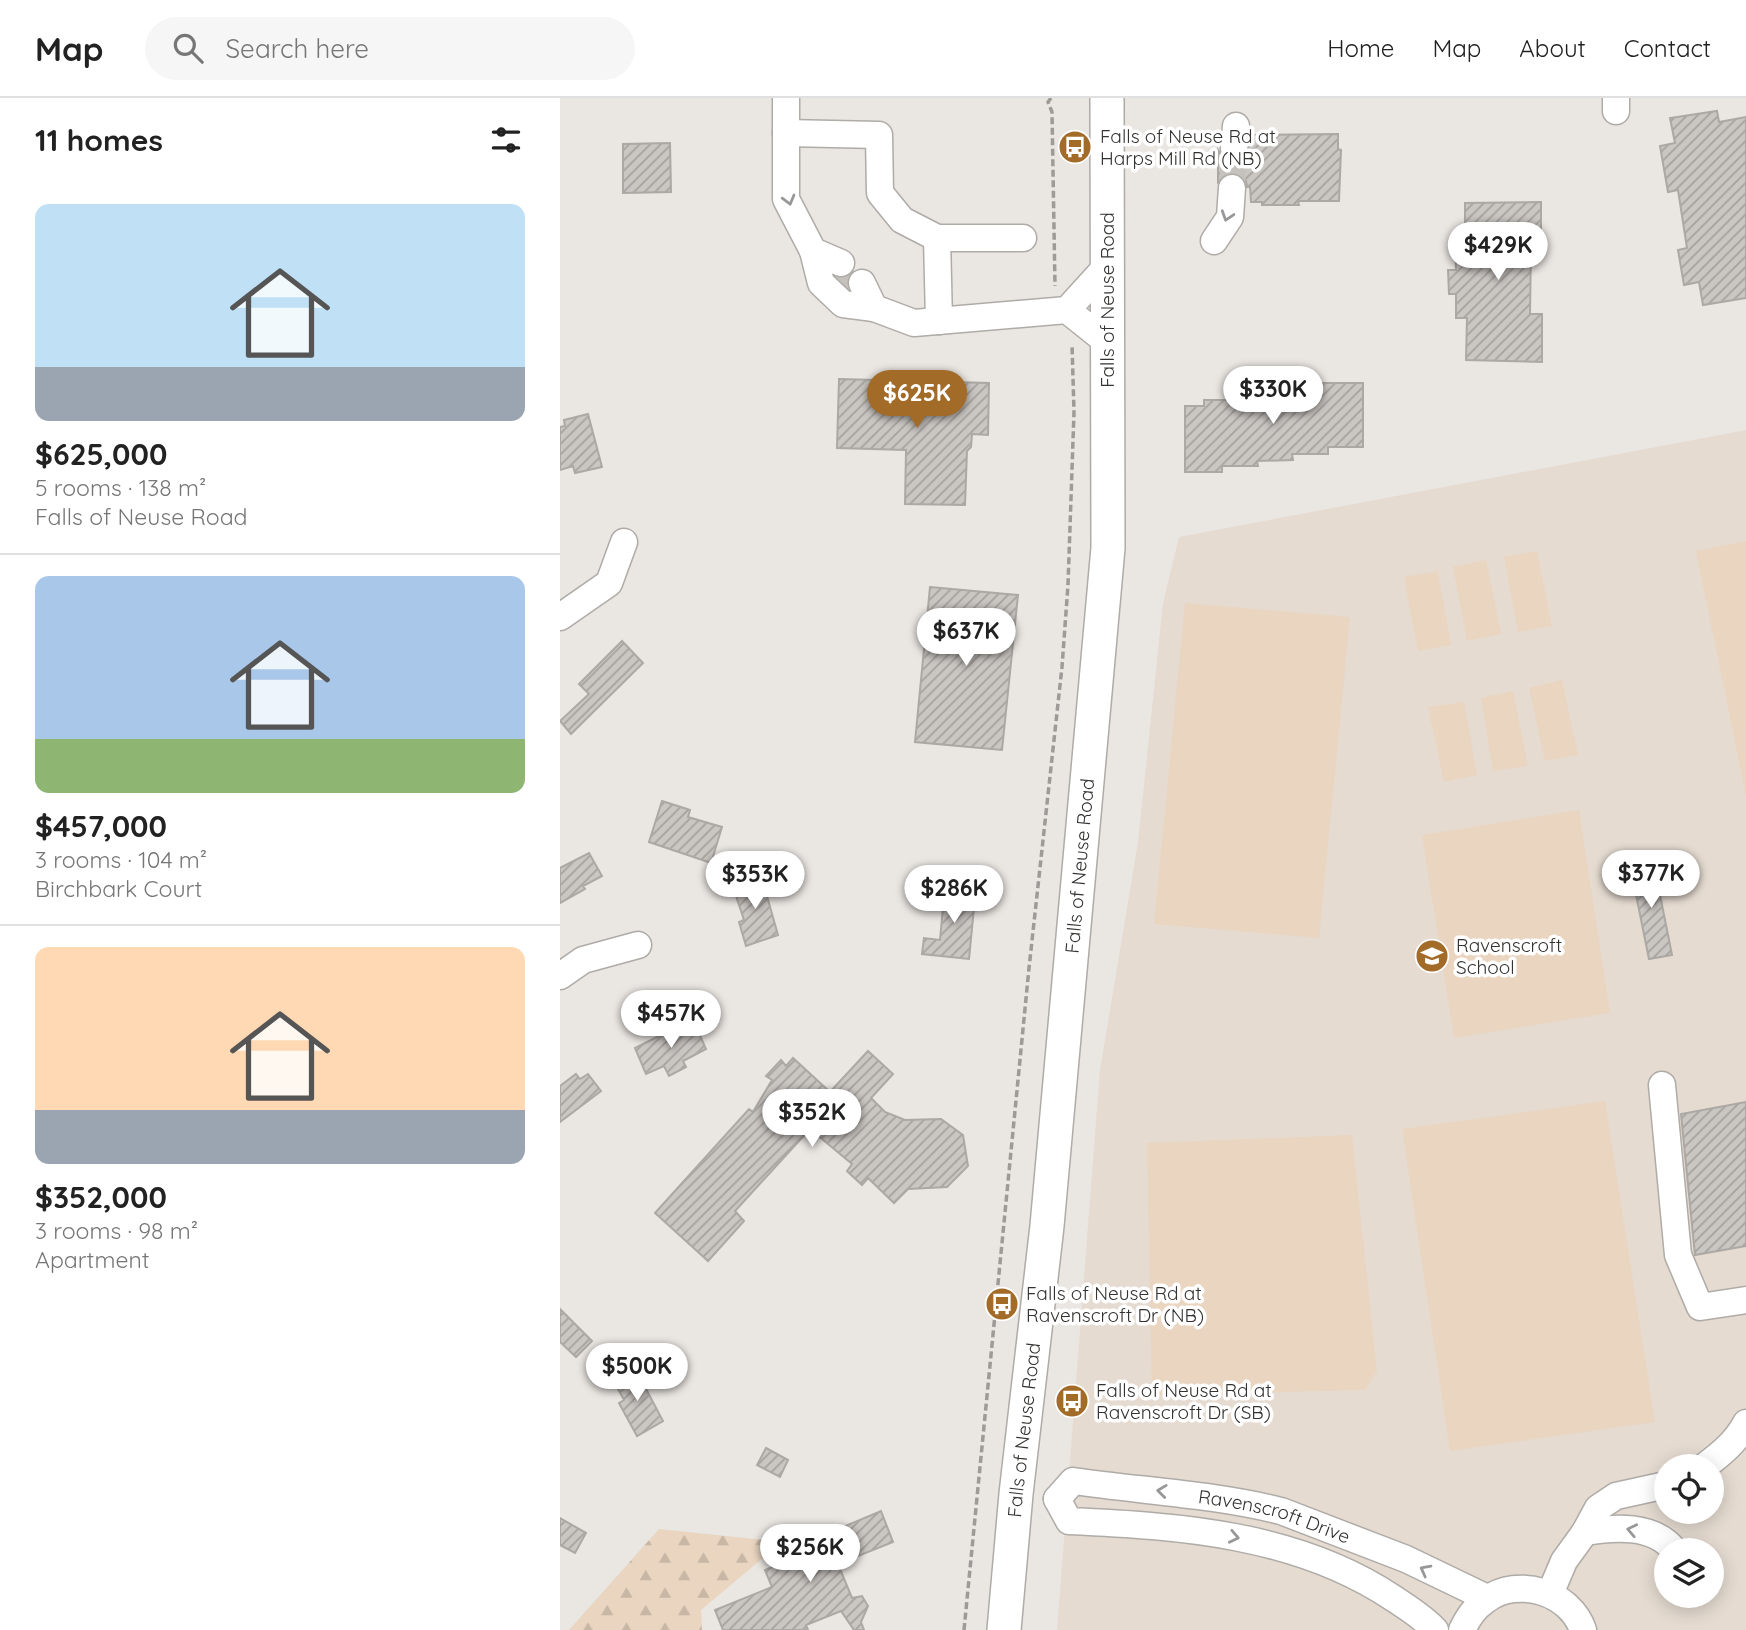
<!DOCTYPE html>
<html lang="en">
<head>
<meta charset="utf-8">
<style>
	:root { --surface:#fff; --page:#f6f6f6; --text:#222; --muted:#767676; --line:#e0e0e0; --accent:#a36b28 }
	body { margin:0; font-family:Quicksand,sans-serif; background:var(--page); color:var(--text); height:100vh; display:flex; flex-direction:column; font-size:26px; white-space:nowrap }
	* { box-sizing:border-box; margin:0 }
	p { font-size:23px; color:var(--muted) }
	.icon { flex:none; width:38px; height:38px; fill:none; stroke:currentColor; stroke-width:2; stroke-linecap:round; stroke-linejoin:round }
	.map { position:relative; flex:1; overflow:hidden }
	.side { display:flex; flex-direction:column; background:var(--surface); width:560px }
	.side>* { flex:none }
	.fabs { position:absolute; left:1094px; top:1356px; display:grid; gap:14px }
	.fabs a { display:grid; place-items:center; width:70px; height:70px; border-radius:50%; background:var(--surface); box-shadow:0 4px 18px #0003; font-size:35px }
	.price { position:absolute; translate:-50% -60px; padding:0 16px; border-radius:24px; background:#fff; color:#222; font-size:23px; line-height:46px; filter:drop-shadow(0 2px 4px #0008) }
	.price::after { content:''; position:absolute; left:50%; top:42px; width:21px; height:16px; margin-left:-10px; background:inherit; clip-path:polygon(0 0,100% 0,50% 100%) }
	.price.active { background:var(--accent); color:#fff }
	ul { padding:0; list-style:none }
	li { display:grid; align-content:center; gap:14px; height:371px; padding:0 35px }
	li+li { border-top:2px solid var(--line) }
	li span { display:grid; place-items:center; height:217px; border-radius:14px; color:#555 }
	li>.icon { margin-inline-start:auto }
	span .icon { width:126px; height:126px; fill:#fffc; stroke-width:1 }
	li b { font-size:30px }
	h2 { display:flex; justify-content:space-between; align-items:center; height:84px; padding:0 35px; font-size:30px }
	header { display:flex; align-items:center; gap:42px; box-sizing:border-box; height:98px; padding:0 35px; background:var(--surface); border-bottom:2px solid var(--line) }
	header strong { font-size:33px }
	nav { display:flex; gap:38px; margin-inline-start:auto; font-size:24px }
	.search { width:490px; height:63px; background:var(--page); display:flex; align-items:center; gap:18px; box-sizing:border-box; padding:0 24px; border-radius:38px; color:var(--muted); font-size:26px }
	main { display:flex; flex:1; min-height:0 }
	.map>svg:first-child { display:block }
	.built { fill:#e5dbd1; fill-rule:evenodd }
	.forest { fill:url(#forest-firs) }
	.pitch { fill:#e9d5c0 }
	.building { fill:url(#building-hatch); stroke:#aca8a4; stroke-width:2 }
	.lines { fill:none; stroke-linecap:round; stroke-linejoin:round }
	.minor-tunnel { stroke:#c5c2be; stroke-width:26; stroke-dasharray:26 13; stroke-linecap:butt }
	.minor-casing { stroke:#afaba7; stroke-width:29 }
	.major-casing { stroke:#afaba7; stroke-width:36 }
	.path { stroke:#9d9a97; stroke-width:3.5; stroke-dasharray:7 3.5; stroke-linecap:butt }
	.minor { stroke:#fff; stroke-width:26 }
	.major { stroke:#fff; stroke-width:33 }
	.oneway { stroke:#999898 }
	.labels { text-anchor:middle; stroke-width:7; stroke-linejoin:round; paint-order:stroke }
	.poi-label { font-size:19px; fill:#333230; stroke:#fff; text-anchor:start }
	.street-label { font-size:19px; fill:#333230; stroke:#fff }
</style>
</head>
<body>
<header>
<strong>Map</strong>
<div class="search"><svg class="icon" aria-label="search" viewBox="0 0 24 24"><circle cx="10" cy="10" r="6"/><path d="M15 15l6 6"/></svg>Search here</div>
<nav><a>Home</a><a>Map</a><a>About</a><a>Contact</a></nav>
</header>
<main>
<section class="side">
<h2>11 homes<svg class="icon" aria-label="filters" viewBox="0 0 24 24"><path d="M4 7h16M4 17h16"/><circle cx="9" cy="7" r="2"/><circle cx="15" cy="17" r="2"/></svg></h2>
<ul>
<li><span style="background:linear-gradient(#bfe0f5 75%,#9aa5b1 0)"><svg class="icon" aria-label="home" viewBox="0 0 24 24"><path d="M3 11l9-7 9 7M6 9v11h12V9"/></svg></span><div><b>$625,000</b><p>5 rooms · 138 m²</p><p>Falls of Neuse Road</p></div></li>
<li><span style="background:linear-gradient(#a9c7e8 75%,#8fb573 0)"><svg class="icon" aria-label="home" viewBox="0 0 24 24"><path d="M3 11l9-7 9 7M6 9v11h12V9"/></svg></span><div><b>$457,000</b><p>3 rooms · 104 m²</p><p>Birchbark Court</p></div></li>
<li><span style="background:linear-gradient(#ffd9b3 75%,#9aa5b1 0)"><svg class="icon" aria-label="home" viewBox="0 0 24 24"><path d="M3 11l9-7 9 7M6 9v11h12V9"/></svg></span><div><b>$352,000</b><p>3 rooms · 98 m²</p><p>Apartment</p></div></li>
</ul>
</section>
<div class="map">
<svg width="1186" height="1532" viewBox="0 0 1186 1532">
	<defs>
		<pattern id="forest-firs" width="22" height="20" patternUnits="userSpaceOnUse" patternTransform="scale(1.75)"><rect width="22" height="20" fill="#e9d5c0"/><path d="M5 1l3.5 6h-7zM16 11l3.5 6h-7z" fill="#c8b7a5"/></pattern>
		<pattern id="building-hatch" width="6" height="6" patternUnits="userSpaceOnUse" patternTransform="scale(1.75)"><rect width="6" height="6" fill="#cac6c2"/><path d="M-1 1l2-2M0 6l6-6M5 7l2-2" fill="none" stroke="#a5a19e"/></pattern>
	</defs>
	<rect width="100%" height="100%" fill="#eae6e2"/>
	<!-- built -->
	<path class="built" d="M1186,332V1532H497L540,972L578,744L603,505L619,439ZM1106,1368H1152V1414H1106ZM1106,1452H1152V1498H1106Z"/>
	<!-- forest -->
	<path class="forest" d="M99,1431L222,1444L141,1512L142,1532H9Z"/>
	<!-- pitch -->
	<path class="pitch" d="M1186,443V698L1136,453Z
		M977,453L992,528L958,534L944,459Z
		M926,462L941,536L907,543L893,469Z
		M878,473L891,547L858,553L844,479Z
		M625,505L790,519L759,840L594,826Z
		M1002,582L1018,657L985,663L969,590Z
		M953,593L968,668L933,673L921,600Z
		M904,604L917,677L884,684L868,609Z
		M1019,712L1050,915L894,940L862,737Z
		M1045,1003L1095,1324L890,1353L842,1031Z
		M792,1037L817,1273L805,1292L592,1297L587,1045Z"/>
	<!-- building -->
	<path class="building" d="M1157,13L1159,24L1186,19V200L1143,207L1139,184L1124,187L1118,152L1127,150L1118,92L1108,94L1100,48L1115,45L1110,20Z
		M778,36V51L781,52L779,103H738L739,107H702V104H691L690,89H687L686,83L680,77L672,74L666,76L658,84V52L666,64L673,67L680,65L687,59L691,37Z
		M110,45L111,94L63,95V46Z
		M981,104V150L971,149L970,216H982V264L906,262L907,220H896V196H889L888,172H896L895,147H905V105Z
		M279,281L429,285L428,337L412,336L411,349L407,353L405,407L345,406L346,352L277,350Z
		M748,285H803V349H768V356H732L733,362L697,363L698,368H662V374H625V308H644V302H678L680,296H713V290L747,289Z
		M28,316L42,369L15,375L13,368L0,372V329L5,328L4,322Z
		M370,489L458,497L442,652L355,644Z
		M62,543L83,565L11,636L0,623L29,596L19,586Z
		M102,703L130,712L128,719L162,729L151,765L89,744Z
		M29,755L42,778L23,788L25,791L0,805V770Z
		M1093,762L1112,857L1089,861L1070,767Z
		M201,777L218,837L186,848L179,824L184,822L172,786Z
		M385,787L416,790L409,861L362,856L364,840L380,842Z
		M135,926L146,951L123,963L126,969L109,978L104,968L86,976L75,950L99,938Z
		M308,953L333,976L311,1000L325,1014L345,1022L381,1021L403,1037L408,1068L387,1089L348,1091L334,1105L308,1080L302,1087L287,1073L292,1066L250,1031L175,1113L184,1123L148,1163L95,1115L189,1011L193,1014L212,982L206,978L221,962L226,968L233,960L270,994Z
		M16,976L20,981L28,976L41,993L0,1024V988Z
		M1186,1004V1148L1135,1157L1121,1016Z
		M0,1211L32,1243L16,1259L0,1244Z
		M75,1270L103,1323L77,1338L59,1305L64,1302L53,1282Z
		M206,1350L228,1362L220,1379L197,1367Z
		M321,1413L333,1444L278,1466L292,1500L302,1498L308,1508L301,1524L304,1532H294L281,1513L246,1527L248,1532H163L155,1512L212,1489L205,1472L268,1447L264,1437Z
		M0,1420L26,1435L15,1455L0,1447Z"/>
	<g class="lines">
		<!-- minor-tunnel -->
		<path class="minor-tunnel" d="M672,90L674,51
			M275,173L295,192"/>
		<defs>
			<g id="minor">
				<path d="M226,0V101L253,153L281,165"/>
				<path d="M1056,0V13"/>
				<path d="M226,35L319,37L320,95L342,122L377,140H463"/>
				<path d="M674,51L676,28"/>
				<path d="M377,140L379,223"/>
				<path d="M654,143L670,119L672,90"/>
				<path d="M253,153L261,185L283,206L314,210"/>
				<path d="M302,185L314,210L354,225L507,212L547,168"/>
				<path d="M507,212L547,244"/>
				<path d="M0,519L49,485L64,444"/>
				<path d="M0,878L23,862L78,847"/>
				<path d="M1102,987L1118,1157L1140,1209L1186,1202"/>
				<path d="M1145,1368C1161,1356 1176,1344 1186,1325"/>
				<path id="s1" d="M497,1401L513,1383C582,1393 653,1396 721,1413L846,1461L927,1500"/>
				<path d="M497,1401L509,1423C620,1428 737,1436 833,1500C848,1510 863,1519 875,1532"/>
				<path d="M1025,1434C1054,1429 1093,1426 1114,1452"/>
				<path d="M990,1496L1004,1463L1025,1434L1038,1410L1056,1398L1106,1387"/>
				<path d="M902,1532C908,1520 914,1510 926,1502C958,1478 1010,1494 1023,1532"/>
			</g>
			<g id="major">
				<path id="s2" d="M444,1532L456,1396L487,1128L548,450L547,0"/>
			</g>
		</defs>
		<!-- minor casing -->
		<use href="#minor" class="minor-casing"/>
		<!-- major casing -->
		<use href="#major" class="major-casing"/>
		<!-- path -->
		<path class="path" d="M491,0L488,4L492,14L495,188
			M404,1532L469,870L502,569L508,487L514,314L512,246"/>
		<!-- minor -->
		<use href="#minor" class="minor"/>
		<!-- major -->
		<use href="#major" class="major"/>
	</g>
	<!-- one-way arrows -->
	<defs><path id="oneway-chevron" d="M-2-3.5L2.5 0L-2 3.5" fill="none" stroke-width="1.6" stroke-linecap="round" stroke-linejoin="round" transform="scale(1.75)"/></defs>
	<g class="oneway">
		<use href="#oneway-chevron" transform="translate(229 102) rotate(75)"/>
		<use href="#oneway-chevron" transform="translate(667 118) rotate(108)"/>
		<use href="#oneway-chevron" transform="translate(602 1393) rotate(-173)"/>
		<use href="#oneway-chevron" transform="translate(1072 1432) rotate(-168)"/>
		<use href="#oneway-chevron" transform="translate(674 1439) rotate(12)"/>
		<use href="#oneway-chevron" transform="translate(865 1472) rotate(-152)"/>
	</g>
	<!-- icons -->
	<defs>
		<symbol id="bus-disc" viewBox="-11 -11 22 22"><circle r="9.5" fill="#a36b28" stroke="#fff"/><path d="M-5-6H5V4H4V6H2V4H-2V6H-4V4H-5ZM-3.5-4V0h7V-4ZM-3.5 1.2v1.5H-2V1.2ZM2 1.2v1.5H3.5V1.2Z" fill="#fff"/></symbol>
		<symbol id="school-disc" viewBox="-11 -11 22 22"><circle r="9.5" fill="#a36b28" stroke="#fff"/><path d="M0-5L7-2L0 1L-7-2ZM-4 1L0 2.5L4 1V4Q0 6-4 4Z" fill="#fff"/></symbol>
	</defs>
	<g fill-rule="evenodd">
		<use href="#bus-disc" x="496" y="30" width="38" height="38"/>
		<use href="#school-disc" x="853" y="839" width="38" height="38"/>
		<use href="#bus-disc" x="423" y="1187" width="38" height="38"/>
		<use href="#bus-disc" x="493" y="1284" width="38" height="38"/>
	</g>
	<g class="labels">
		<!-- poi labels -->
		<g class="poi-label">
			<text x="540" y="45">Falls of Neuse Rd at<tspan x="540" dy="22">Harps Mill Rd (NB)</tspan></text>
			<text x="896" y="854">Ravenscroft<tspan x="896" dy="22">School</tspan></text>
			<text x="466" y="1202">Falls of Neuse Rd at<tspan x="466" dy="22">Ravenscroft Dr (NB)</tspan></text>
			<text x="536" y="1299">Falls of Neuse Rd at<tspan x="536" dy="22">Ravenscroft Dr (SB)</tspan></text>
		</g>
		<!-- street labels -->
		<g class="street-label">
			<text transform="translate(547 202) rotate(-90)" y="7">Falls of Neuse Road</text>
			<text dy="7" stroke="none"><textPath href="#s2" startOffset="768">Falls of Neuse Road</textPath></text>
			<text dy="7" stroke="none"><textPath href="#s2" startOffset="201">Falls of Neuse Road</textPath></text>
			<text dy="7" stroke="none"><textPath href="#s1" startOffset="229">Ravenscroft Drive</textPath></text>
		</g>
	</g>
</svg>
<div class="fabs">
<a><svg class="icon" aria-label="locate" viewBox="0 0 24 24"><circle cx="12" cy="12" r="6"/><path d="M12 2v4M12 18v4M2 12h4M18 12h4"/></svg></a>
<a><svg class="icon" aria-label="layers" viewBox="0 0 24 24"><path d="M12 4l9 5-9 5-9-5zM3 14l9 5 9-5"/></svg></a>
</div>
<b class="price" style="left:938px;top:184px">$429K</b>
<b class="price" style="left:713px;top:328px">$330K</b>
<b class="price active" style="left:357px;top:332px">$625K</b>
<b class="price" style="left:406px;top:570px">$637K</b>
<b class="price" style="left:1091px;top:812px">$377K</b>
<b class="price" style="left:195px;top:813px">$353K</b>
<b class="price" style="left:394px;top:827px">$286K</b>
<b class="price" style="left:111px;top:952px">$457K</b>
<b class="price" style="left:252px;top:1051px">$352K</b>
<b class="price" style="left:77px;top:1305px">$500K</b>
<b class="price" style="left:250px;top:1486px">$256K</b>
</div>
</main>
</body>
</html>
